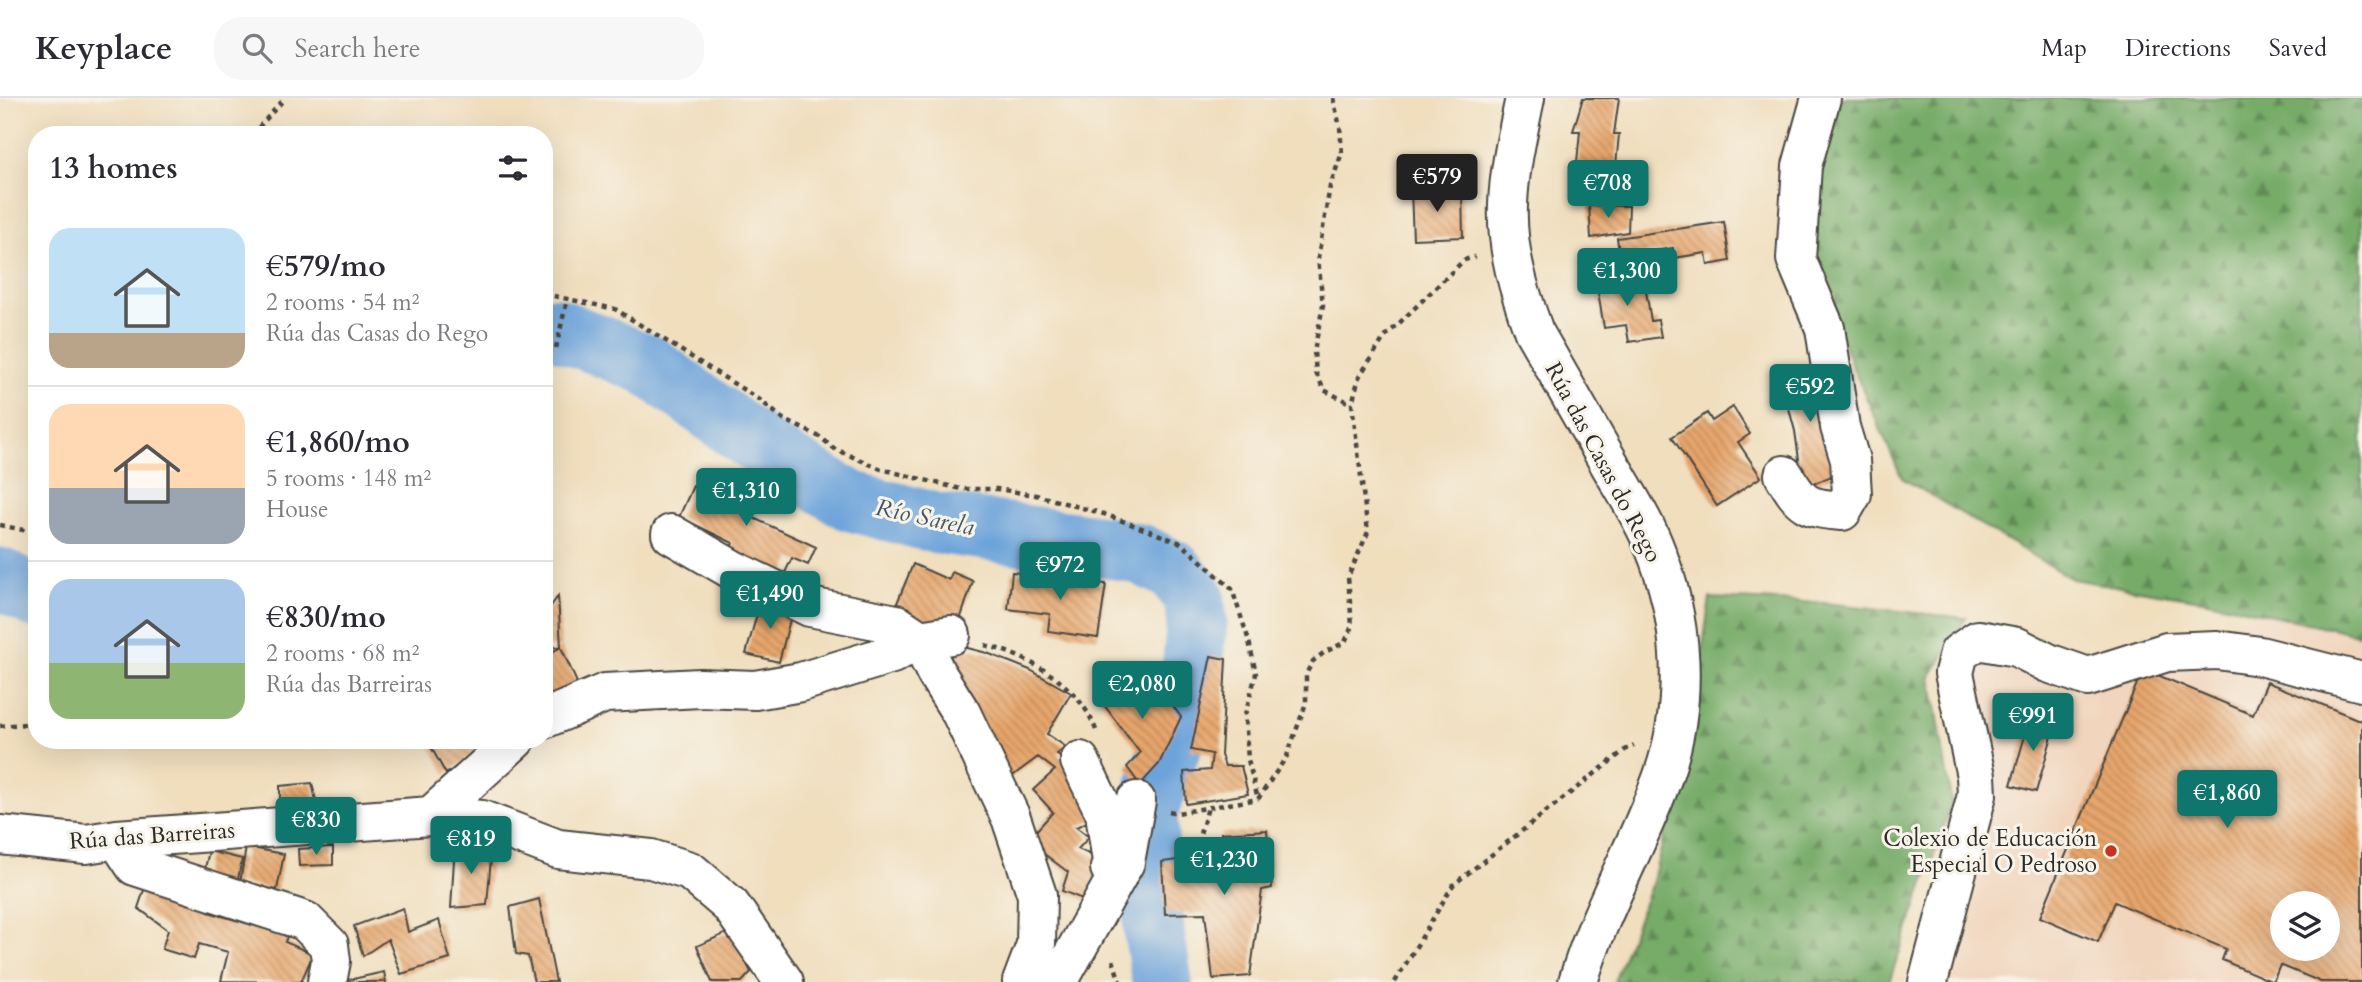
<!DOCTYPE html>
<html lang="en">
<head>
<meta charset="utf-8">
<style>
	:root { --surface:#fff; --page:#f7f7f7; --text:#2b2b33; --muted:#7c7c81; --line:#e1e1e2; --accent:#0f766e }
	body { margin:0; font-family:Cardo,serif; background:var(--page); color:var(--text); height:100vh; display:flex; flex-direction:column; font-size:26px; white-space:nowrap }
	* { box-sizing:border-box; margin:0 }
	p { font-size:23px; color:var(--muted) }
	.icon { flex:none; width:38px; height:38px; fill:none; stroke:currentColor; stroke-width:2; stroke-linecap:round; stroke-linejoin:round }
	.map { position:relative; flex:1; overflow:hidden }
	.sheet { position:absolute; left:28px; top:28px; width:525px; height:623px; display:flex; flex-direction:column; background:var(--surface); border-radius:28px; box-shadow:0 7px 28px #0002 }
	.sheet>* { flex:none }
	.fabs { position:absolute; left:2270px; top:793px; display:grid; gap:14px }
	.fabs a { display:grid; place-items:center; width:70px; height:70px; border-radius:50%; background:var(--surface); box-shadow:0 7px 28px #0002; font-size:35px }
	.price { position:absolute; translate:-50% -60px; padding:0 16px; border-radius:7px; background:var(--accent); color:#fff; font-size:23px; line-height:46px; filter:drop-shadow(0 2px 4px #0008) }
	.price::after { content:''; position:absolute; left:50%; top:42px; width:21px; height:16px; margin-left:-10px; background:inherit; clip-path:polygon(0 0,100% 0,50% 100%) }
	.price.selected { background:#222; color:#fff }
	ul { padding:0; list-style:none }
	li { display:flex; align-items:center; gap:21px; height:175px; padding:0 21px }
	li+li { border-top:2px solid var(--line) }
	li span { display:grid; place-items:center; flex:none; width:196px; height:140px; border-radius:21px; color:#555 }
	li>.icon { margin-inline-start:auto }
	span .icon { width:84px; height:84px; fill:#fffc; stroke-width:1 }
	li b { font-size:30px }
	h2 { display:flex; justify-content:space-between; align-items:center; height:84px; padding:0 21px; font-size:30px }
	header { display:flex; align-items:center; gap:42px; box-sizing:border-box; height:98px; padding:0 35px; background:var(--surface); border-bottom:2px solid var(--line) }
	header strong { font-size:33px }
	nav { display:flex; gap:38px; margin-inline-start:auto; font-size:24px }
	.search { width:490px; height:63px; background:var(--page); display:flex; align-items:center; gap:18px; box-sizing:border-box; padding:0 24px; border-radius:28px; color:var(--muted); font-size:26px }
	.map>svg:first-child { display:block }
	.built { fill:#f1d5bd; fill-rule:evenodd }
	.forest { fill:url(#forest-firs); stroke:#506b49; stroke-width:2 }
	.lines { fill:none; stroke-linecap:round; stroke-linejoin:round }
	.river { stroke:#6ca3da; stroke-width:61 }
	.building { fill:url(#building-back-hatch); fill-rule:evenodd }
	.minor-casing { stroke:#494641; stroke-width:42 }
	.path { stroke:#494641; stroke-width:4.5; stroke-dasharray:5 5; stroke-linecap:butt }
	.minor { stroke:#fff; stroke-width:38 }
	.poi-dot { fill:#c8321e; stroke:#f7f3e8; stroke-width:2.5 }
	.labels { text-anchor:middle; stroke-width:6; stroke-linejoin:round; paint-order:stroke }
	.street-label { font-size:23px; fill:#2b2b2b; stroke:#f7f3e8 }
	.poi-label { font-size:23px; fill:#2b2b2b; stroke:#f7f3e8; text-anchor:end }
	.water-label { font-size:24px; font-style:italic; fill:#425568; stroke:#f7f3e8 }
</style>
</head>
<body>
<header>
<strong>Keyplace</strong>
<div class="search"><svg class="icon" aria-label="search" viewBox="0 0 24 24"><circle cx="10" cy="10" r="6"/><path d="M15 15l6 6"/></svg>Search here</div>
<nav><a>Map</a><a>Directions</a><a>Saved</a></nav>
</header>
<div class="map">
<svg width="2362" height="884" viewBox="0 0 2362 884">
	<defs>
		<pattern id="forest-firs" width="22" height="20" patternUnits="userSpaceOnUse" patternTransform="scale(1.75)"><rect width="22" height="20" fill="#76ab67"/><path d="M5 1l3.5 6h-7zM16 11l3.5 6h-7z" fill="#618b55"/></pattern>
		<pattern id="building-back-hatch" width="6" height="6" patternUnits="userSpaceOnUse" patternTransform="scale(1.75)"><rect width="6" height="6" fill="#e7a66c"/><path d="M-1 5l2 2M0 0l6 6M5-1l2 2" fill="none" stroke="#bb8759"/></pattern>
	</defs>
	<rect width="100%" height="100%" fill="#f7f3e8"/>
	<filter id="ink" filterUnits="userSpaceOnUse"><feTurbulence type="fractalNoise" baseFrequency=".0143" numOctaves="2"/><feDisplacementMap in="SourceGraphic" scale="14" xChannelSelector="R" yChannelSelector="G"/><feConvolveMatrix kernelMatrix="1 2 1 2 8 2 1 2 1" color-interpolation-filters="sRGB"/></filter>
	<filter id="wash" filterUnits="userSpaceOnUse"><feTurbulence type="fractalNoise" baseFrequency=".00686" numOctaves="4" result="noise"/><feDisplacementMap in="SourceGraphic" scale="28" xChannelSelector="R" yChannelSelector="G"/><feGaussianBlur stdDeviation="1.57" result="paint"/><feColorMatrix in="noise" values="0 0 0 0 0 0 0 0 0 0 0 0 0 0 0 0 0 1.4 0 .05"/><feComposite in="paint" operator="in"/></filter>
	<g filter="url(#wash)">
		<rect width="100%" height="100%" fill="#f0debd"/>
		<!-- built -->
		<path class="built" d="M2273,512L2362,524V884H1906L1915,866L1965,700L1938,552L2088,562L2148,544ZM2282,805H2328V850H2282Z"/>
		<!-- forest -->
		<path class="forest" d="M1839,0H2362V537L2213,504L2072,481L1902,380L1851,265L1809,152L1827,41Z
			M1710,500L1825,505L1966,520L1931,578L1952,707L1889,884H1614L1653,782L1690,637Z"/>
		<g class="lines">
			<!-- river -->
			<path class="river" d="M544,229L556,230L648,267L774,358L851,403L935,425L1109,449L1142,457L1174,473L1194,498L1197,524L1189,597L1147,715L1154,834L1162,884
				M0,480L37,500"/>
		</g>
		<g id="blocks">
			<!-- building -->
			<path class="building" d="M1583,0H1619L1614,36H1619L1614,89L1575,85L1580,33H1573Z
				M1462,92L1463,139L1413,141L1411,93Z
				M1589,107L1629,108L1628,134L1591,140Z
				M1724,124L1730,163L1708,167L1706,155L1674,160L1673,150L1620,159L1617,140Z
				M1629,177L1631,189L1645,187L1651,223L1658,222L1661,239L1629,244L1626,227L1604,230L1596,182Z
				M1822,268L1832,378L1803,390L1795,333L1781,281Z
				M1733,309L1750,336L1738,344L1761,379L1717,408L1672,339L1707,315L1712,323Z
				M736,373L763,386L749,418L816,449L808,467L792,460L781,483L727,457L733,445L679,419L693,388L723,402Z
				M913,466L949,482L952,474L973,483L956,534L895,510Z
				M1012,474L1106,486L1098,540L1048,533L1050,516L1008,511Z
				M558,498L561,549H544V513L549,511Z
				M761,501L793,510L779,564L746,556Z
				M948,545L987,555L1030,572L1071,595L1047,636L1066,649L1057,656L1082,683L1099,719L1076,729L1089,739L1078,751L1104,763L1090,804L1062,793L1068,774L1027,743L1053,714L1033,692L1055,672L1038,659L1003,685L955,578Z
				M561,549L578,587L548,601L544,595V558Z
				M1211,558L1226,561L1221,657L1225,668H1241L1248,696L1186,706L1184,674L1210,672L1212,656L1191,652Z
				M2143,571L2253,617L2267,584L2362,623V884H2321L2280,867L2273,884L2222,862L2226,851L2115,804L2098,844L2040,819ZM2282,805H2328V850H2282Z
				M1136,572L1154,597L1160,590L1181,619L1159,666L1140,687L1127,669L1140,655L1098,599Z
				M2031,616L2056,624L2036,694L2011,687Z
				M427,642H493L446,676Z
				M312,685L317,707L280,711V688Z
				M1267,732L1272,790L1262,792L1250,878L1213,881L1205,815L1165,816L1162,764L1222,756L1221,735Z
				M455,746L492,748L487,807L451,810Z
				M246,749L284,756L277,792L240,785Z
				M333,749V767L299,768L298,751Z
				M209,753L242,761L235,795L201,788Z
				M147,783L210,810L208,814L280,835L287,839L285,844L313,856L301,884L221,883L228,854L199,846L194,861L162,851L168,832L138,810Z
				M539,801L556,884H534L528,858L516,856L510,809Z
				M403,810L408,834L439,822L450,861L401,876L388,841L363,858L354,828Z
				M729,834L751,874L742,884H712L697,848Z
				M384,874L386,884H344V883Z"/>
		</g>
	</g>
	<g filter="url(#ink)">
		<use href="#blocks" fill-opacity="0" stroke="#494641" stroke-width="2"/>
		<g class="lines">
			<defs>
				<path id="minor" d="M1525,0C1518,35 1509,72 1508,107C1506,151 1519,193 1534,234C1558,275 1581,317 1605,358C1621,387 1641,416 1653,446C1684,520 1689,603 1663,678C1638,748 1599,813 1578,884
					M1784,377C1802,408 1807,410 1842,413L1852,396L1850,362L1840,329L1825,230L1796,161L1802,68L1821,0
					M671,436L733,472L810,509L896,526L920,542L936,575L961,615L1011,720L1037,797L1036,847L1022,884
					M544,621L605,595L700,590L755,592L801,584L892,556L920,542L951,537
					M1080,663L1105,715L1112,764L1110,770
					M431,718L515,642
					M0,737L86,746L117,741L431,718L482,722L558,751L651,761L690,773L731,808L784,884
					M117,741L135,768L305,823L329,847L331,863L327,884
					M1058,884L1125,764L1136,703
					M1928,884L1977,697L1976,678L1954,575L1959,555L1978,542L2017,549L2048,565L2088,579L2167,554L2217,552L2260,558L2362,584"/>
			</defs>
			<!-- minor casing -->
			<use href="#minor" class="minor-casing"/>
			<!-- path -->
			<path class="path" d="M1333,0L1340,29L1342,55L1330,88L1318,160L1323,207L1314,254L1316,275L1324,292L1352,306
				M252,37L285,0
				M544,196L615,211L760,302L783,321L820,339L835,351L881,371L961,391H997L1036,397L1104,416L1181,445L1232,491L1249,543L1256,576L1245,617L1248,662L1258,701
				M556,250L567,202
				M0,427L37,435
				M985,547C1030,559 1079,586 1096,632
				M0,628L37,625
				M1258,701L1287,658L1306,605V576L1313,563L1325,554L1345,544L1352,528L1348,479L1368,434L1352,306L1359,279L1384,240L1464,162L1475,159
				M1169,713L1177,715L1258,701
				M1197,745L1208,710
				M1113,862L1120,884
				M1395,884L1453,787L1625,652L1634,648"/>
			<!-- minor -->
			<use href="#minor" class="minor"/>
		</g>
	</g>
	<!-- markers -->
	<circle class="poi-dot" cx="2111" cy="753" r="7"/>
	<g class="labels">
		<!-- street labels -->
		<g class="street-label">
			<text transform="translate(1604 364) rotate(62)" y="8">Rúa das Casas do Rego</text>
			<text transform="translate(152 737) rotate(-4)" y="8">Rúa das Barreiras</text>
		</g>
		<!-- poi labels -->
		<g class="poi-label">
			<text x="2097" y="748">Colexio de Educación<tspan x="2097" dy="26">Especial O Pedroso</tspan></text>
		</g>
		<!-- water labels -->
		<g class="water-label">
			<text transform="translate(925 419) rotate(12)" y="8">Río Sarela</text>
		</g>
	</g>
</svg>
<div class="fabs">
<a><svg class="icon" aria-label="layers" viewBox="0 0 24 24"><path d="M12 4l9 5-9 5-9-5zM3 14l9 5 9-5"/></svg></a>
</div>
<b class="price selected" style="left:1437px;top:116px">€579</b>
<b class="price" style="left:1608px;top:122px">€708</b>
<b class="price" style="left:1627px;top:210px">€1,300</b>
<b class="price" style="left:1810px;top:326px">€592</b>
<b class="price" style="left:746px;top:430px">€1,310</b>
<b class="price" style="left:1060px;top:504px">€972</b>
<b class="price" style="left:770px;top:533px">€1,490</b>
<b class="price" style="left:1142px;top:623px">€2,080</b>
<b class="price" style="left:2033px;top:655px">€991</b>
<b class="price" style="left:2227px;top:732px">€1,860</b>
<b class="price" style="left:316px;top:759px">€830</b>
<b class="price" style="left:471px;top:778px">€819</b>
<b class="price" style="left:1224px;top:799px">€1,230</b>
<section class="sheet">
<h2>13 homes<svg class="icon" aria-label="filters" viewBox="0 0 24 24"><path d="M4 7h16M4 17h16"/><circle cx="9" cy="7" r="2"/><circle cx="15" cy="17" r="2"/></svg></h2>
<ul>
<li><span style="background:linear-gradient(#bfe0f5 75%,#b9a48a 0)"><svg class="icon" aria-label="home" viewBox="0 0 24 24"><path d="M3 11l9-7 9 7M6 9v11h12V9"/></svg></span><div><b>€579/mo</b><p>2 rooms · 54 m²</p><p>Rúa das Casas do Rego</p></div></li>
<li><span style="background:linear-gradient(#ffd9b3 60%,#9aa5b1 0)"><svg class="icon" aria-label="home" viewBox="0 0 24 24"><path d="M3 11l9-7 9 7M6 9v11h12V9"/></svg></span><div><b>€1,860/mo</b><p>5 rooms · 148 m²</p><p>House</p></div></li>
<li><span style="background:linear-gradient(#a9c7e8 60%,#8fb573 0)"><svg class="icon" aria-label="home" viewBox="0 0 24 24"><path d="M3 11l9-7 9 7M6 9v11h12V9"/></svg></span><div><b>€830/mo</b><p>2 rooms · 68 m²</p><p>Rúa das Barreiras</p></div></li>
</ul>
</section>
</div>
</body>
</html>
